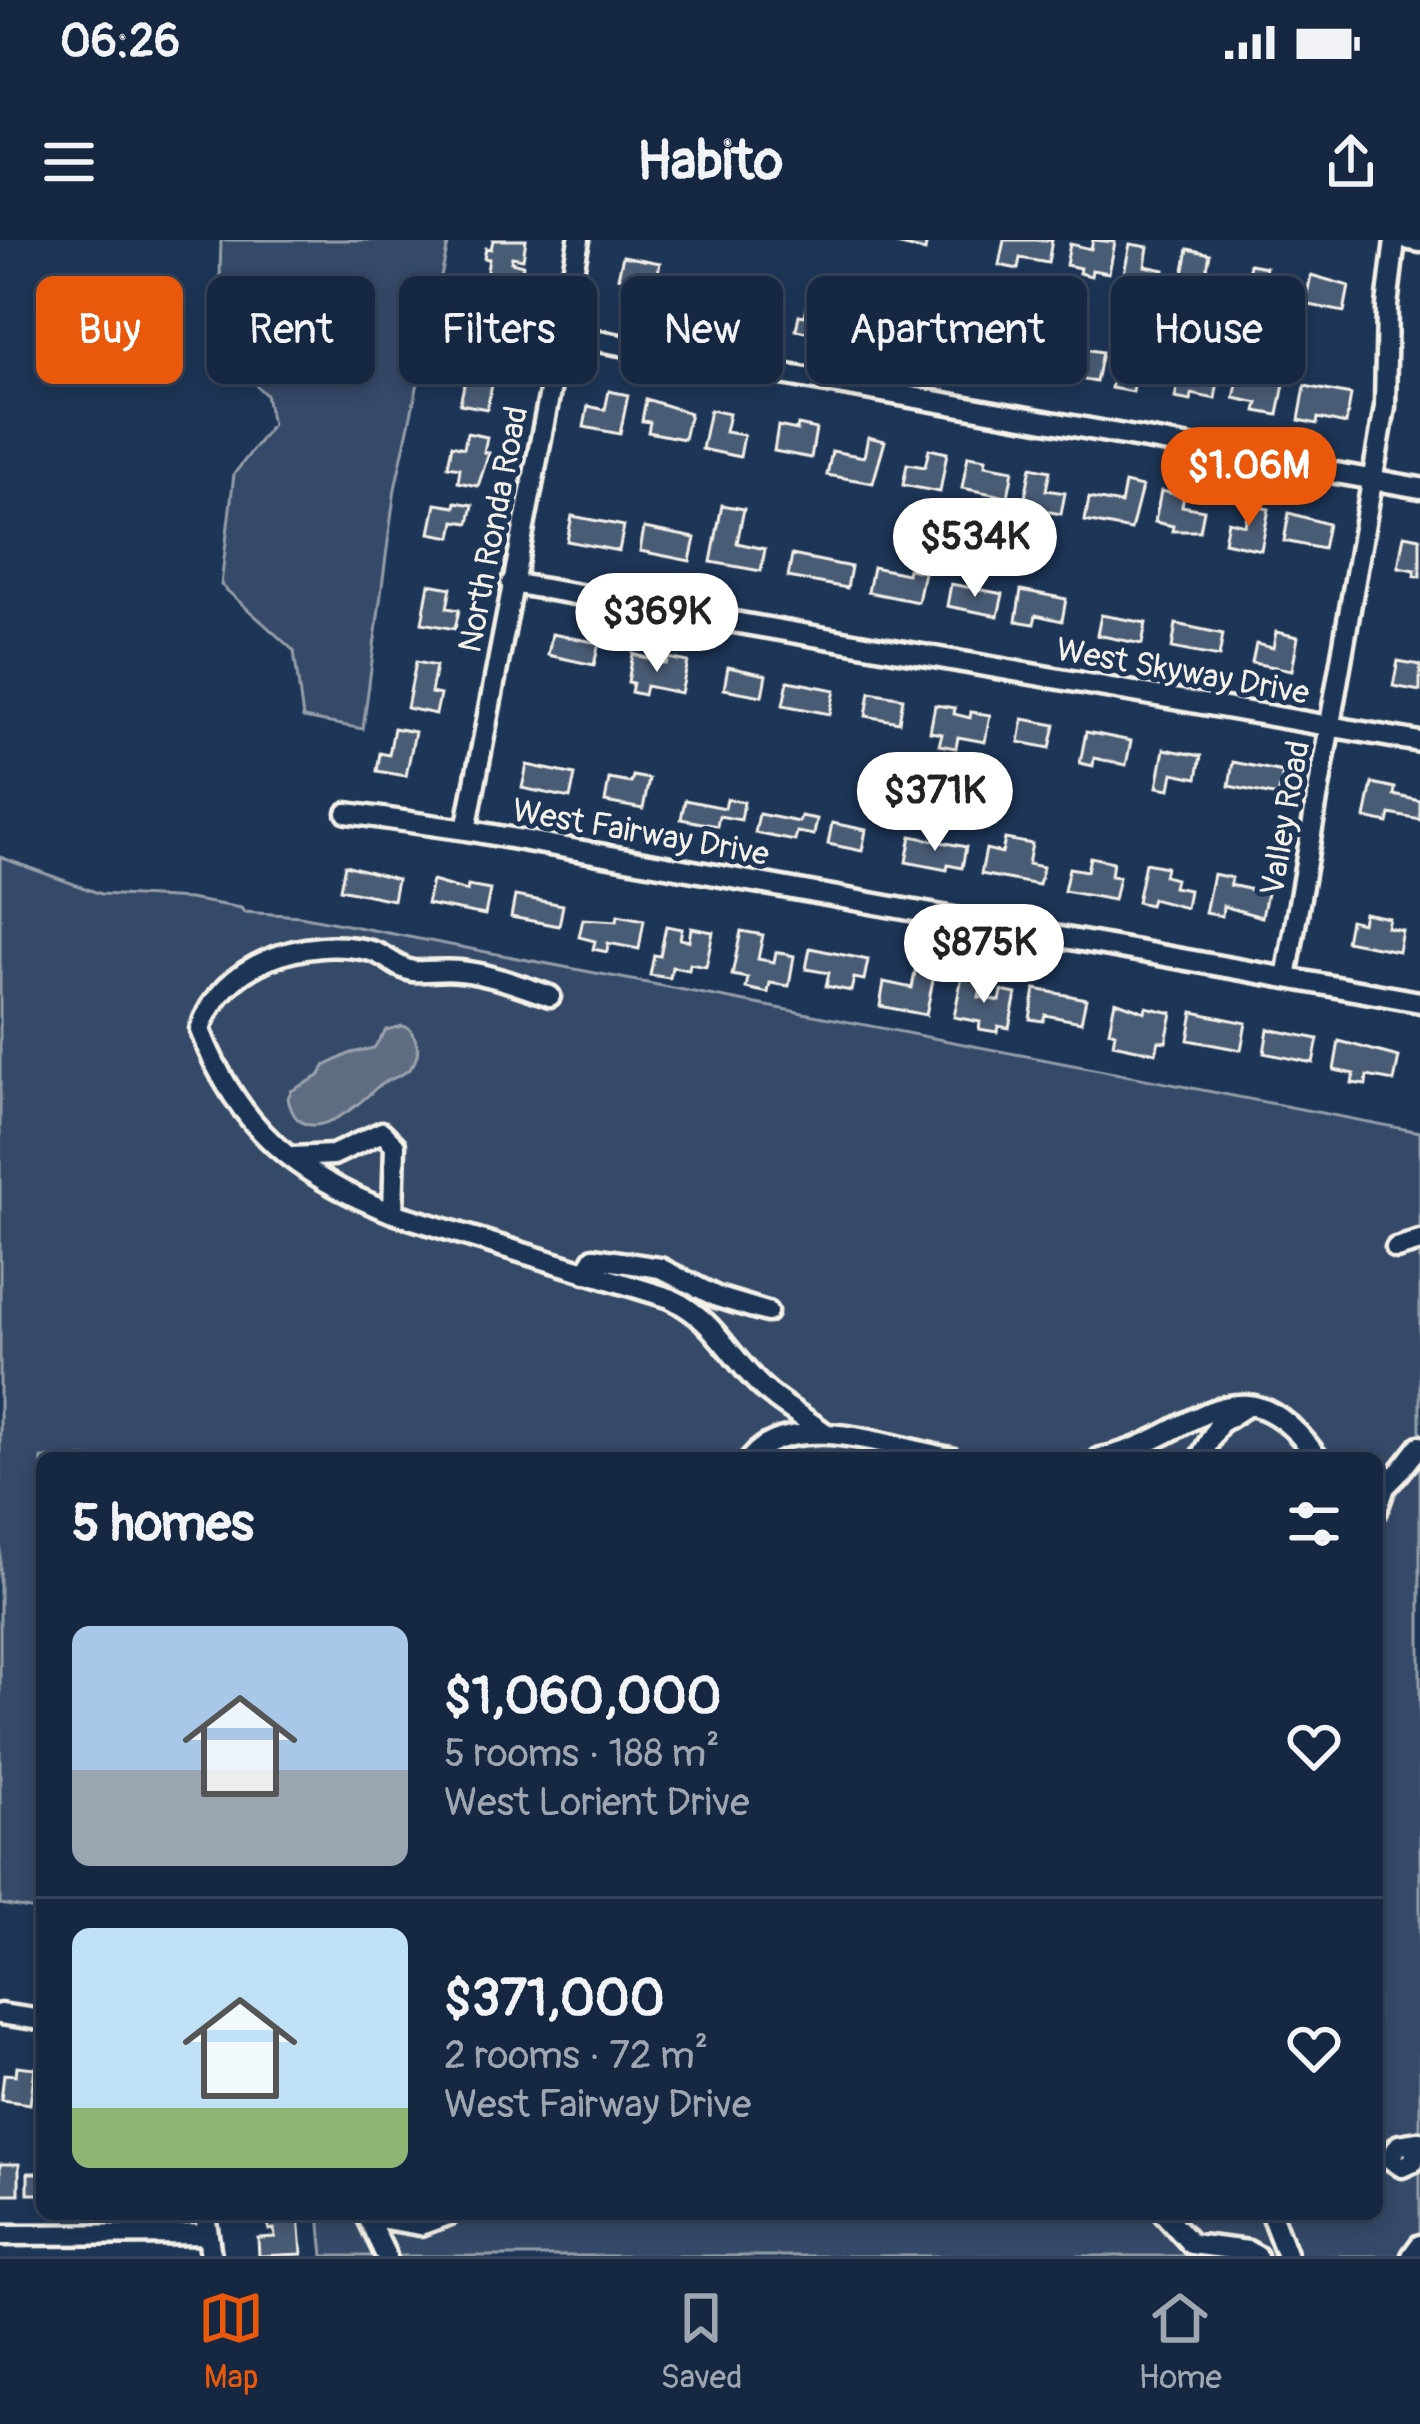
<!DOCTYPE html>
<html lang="en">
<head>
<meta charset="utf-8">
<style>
	:root { --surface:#162841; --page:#23344c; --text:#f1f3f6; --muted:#9ea6b1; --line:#35445a; --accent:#ea580c }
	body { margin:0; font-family:Pangolin,sans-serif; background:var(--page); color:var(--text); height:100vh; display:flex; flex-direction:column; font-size:45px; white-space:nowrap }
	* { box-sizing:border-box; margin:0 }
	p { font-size:39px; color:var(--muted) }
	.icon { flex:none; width:66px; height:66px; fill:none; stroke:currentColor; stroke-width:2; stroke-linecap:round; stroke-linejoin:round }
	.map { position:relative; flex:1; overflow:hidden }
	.details { position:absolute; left:36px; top:1212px; width:1347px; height:768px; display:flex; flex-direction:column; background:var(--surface); border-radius:18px; box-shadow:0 6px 18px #0003,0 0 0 3px var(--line) }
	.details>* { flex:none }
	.hud { position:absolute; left:36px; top:36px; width:1350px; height:108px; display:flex; gap:24px }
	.price { position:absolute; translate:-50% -102px; padding:0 27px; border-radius:42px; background:#fff; color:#222; font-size:39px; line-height:78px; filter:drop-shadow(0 3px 6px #0008) }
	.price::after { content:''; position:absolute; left:50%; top:72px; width:36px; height:27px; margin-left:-18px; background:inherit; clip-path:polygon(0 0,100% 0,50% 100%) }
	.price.on { background:var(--accent); color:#fff }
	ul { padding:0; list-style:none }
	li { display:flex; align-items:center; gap:36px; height:300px; padding:0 36px }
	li+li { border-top:3px solid var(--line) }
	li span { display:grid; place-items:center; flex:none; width:336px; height:240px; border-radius:18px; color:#555 }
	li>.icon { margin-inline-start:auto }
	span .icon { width:144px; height:144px; fill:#fffc; stroke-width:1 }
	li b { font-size:51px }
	h2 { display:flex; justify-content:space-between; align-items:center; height:144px; padding:0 36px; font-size:51px }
	.tag { padding:0 42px; border-radius:18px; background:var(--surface); box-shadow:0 6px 18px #0003,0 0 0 3px var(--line); font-size:42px; line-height:108px }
	.tag.on { background:var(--accent); color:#fff }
	.status { display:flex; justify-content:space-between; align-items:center; height:84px; padding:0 60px; background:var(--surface); direction:ltr }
	.status svg { height:33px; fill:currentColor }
	header { display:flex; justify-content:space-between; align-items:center; height:156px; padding:0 36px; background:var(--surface); font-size:54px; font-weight:700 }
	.tab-bar { display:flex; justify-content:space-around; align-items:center; height:168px; border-top:3px solid var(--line); background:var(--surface); font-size:33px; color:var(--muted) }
	.tab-bar a { display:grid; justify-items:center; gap:6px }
	.tab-bar .on { color:var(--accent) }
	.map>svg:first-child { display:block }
	.green { fill:#354a67; stroke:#949ea8; stroke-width:3 }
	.water { fill:#5e6d82; stroke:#9aa2ab; stroke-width:3 }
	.building { fill:#485b74; stroke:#f4f1e8; stroke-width:3 }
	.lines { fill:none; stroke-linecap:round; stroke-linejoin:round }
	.minor-casing { stroke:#f4f1e8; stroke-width:27 }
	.minor { stroke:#1d3557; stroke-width:18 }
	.labels { text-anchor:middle; stroke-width:10; stroke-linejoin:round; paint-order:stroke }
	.street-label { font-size:33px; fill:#f4f1e8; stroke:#1d3557 }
</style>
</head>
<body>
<div class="status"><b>06:26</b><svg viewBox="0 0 49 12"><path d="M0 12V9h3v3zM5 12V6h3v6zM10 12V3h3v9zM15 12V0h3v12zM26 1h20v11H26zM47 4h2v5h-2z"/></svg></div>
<header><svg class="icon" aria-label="menu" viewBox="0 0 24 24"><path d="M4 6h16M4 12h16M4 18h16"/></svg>Habito<svg class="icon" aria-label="share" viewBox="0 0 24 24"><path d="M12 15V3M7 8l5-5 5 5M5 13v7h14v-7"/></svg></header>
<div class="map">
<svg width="1420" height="2016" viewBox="0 0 1420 2016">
	<rect width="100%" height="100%" fill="#1d3557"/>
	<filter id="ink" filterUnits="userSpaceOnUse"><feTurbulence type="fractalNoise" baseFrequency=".00833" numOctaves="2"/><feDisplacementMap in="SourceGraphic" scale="24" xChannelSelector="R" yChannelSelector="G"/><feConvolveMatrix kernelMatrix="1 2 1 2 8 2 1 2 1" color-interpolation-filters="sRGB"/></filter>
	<g filter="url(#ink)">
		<!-- green -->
		<path class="green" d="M221,0H449L395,249L363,489L303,478L294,411L221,345L234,234L272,185L266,155L218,109Z
			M0,617L101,654L189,659L241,668L244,672L300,676L1420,892V2016H323L319,1974H1377V1218H42V1671L0,1664Z"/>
		<!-- water -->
		<path class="water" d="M402,786L409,788C414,796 420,804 417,815C411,839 389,835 375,849C352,871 299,913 288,858L291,851L319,836L325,826L351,813L374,808L386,790Z"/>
		<!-- building -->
		<path class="building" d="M493,0H526L523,19L512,17L511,22L523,25L519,42L486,36L489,19L484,18L486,8L491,9Z
			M880,0H927L925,11Z
			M1004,0H1052L1048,23L1020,18L1018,29L999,25Z
			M1093,0L1115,2L1109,33L1092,30L1091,36L1079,33L1080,28L1066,25L1070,4L1091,9Z
			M1130,4L1148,7L1145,26L1164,30L1160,51L1122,43Z
			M1188,9L1210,14L1207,29L1232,34L1228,54L1181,45Z
			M623,16L660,23L652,64L632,60L636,41L618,37Z
			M1250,24L1266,27L1265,32L1295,38L1289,65L1244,56Z
			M1311,35L1349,46L1344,72L1305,64Z
			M676,38L714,46L709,75L692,71L693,64L672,60Z
			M754,45L783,55L777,87L755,82L757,73L734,68L738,46L754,49Z
			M480,52L516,59L502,102L467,95L470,81L475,82Z
			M873,59L918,67L913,90L882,84L878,106L860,102Z
			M808,62L841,68L837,91L814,86L812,93L796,90L799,75L805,76Z
			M948,78L959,80L958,86L976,89L970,121L948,116L949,106L928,102L932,81L947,84Z
			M1001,82L1046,90L1042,114L1010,108L1006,128L988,124Z
			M1073,100L1085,102L1084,109L1102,112L1096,142L1074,138L1075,128L1053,123L1057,103L1072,106Z
			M1118,114L1164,123L1160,143L1135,138L1133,152L1111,148Z
			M470,117L502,123L498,141L493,140L487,169L460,164Z
			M1181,128L1219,136L1215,159L1192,154L1191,161L1175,158Z
			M1256,133L1267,135L1266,141L1284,144L1278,175L1256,171L1258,163L1234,158L1239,135L1255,139Z
			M1305,146L1351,155L1346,184L1318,178L1317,184L1299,180Z
			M609,151L628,155L620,194L584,187L588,166L605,170Z
			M646,159L690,173L684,199L648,192L650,182L642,181Z
			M710,170L729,174L725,192L744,195L740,217L702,209Z
			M798,185L816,189L811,218L774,211L778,186L797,190Z
			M467,193L487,197L484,212L489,213L478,246L458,242L460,228L448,226L452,205L464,208Z
			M868,197L885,201L873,243L827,235L832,211L864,217Z
			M929,209L947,213L940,252L903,245L907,224L925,227Z
			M968,216L986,219L985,225L1013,230L1008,257L962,248Z
			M1031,227L1050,231L1046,250L1065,253L1061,274L1023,267Z
			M1125,243L1142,247L1131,290L1085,281L1089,258L1121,264Z
			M1161,251L1184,256L1182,266L1204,270L1200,291H1172L1173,286L1155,282Z
			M456,262L473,265L469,283L455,281L452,297L430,293L436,264L455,267Z
			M722,265L744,269L737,303L765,309L761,331L711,322Z
			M1249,265L1269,269L1261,310L1224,302L1228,281L1245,285Z
			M1289,273L1328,284L1323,309L1284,301Z
			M572,276L624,286L619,311L567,301Z
			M644,288L695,298L690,321L640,311Z
			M1404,295L1420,298V337L1414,336L1415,330L1398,327Z
			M792,315L851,327L847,348L788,337Z
			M873,327L907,334L908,329L924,332L918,362L868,352Z
			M429,344L451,348L447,368L459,370L455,389L422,383Z
			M951,344L1003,354L998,376L947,366Z
			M1021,350L1066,359L1062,381L1036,375L1034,384L1016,381Z
			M1101,375L1146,383L1142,404L1097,395Z
			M1176,384L1223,394L1219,417L1172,408Z
			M1276,392L1298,397L1292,430L1252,423L1256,404L1273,408Z
			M552,394L599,403L594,425L548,415Z
			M633,414L666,424L668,418L688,422L681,453L646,446L644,455L631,452L633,443L628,442Z
			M1398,421L1420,425V451L1393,446Z
			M416,422L436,426L431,453L440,455L436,474L407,468Z
			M728,427L766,435L762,456L724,449Z
			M788,441L835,450L830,474L783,465Z
			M870,452L903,458L899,482L866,476Z
			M935,465L955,468L954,474L970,478L971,472L990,475L985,502L958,497L956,508L939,505L942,494L930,492Z
			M1023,479L1055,485L1050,508L1019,502Z
			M394,488L415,492L406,536L377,531L380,513L389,515Z
			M1086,492L1131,501L1126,525L1094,518L1093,526L1080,523Z
			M1164,509L1201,516L1197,538L1173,533L1170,549L1157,547Z
			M1233,522L1283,532L1278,556L1229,546Z
			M527,525L575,535L570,558L522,548Z
			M633,536L649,539L643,569L605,562L609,539L631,543Z
			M1372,543L1395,548L1394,555L1420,561V580L1390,574L1388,583L1365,578Z
			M727,559L744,562L741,580L719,576L717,586L681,579L685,560L725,568Z
			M759,574L799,582L801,576L817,579L814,595L797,592L795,601L755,593Z
			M832,583L866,590L862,611L828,604Z
			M911,596L966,607L962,628L948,625L947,630L906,622Z
			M1005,599L1032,604L1028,624L1043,627L1039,645L981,634L986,609L1002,613Z
			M1090,617L1113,622L1111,636L1119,637L1114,660L1064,651L1069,628L1087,631Z
			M1145,623L1166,627L1164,636L1175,639L1173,647L1189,650L1186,668L1152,659L1150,665L1137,662Z
			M345,625L397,639L393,660L340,649Z
			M1213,634L1232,638L1230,645L1267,653L1262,677L1223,666L1222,676L1205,673Z
			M432,641L467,651L468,646L490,650L485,675L427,664Z
			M515,656L563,665L559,686L511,677Z
			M1364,673L1389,678L1387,687L1402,690L1398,711L1346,701L1350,680L1362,683Z
			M618,675L644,680L639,709L608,703L607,712L593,709L595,701L579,697L583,679L617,681Z
			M666,686L682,689L680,699L689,701L691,688L713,692L706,727L690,724L689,730L672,727L670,738L650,735L654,715L660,716Z
			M741,691L763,695L758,719L774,722L776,712L794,716L789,746L770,743L768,753L746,748L748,738L732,735Z
			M810,708L868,720L864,740L854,738L851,751L826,746L829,733L806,729Z
			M916,727L935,730L926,775L880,766L884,742L912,748Z
			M962,736L983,740L979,757L1000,761L1002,751L1016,754L1009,788L998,786L997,792L979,789L980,782L954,777Z
			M1035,749L1086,759L1081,782L1045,775L1043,781L1030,779Z
			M1115,761L1145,772L1146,767L1172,773L1166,802L1159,801L1156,813L1113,804L1115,793L1109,791Z
			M1193,772L1246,783L1241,810L1188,800Z
			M1268,789L1318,799L1313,823L1264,813Z
			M1339,801L1399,817L1394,841L1367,836L1366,845L1352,843L1354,834L1334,830Z
			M17,1826L35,1828L30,1864L1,1860L4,1834L16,1835Z
			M0,1924H19V1954H0Z
			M28,1933H42V1954H28Z
			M273,1974H299L302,2014L259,2016L258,1998L275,1997L274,1989L269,1990L268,1977Z"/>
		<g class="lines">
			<defs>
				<path id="minor" d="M1409,0L1420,2
					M559,94L1420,248
					M511,343L1420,502
					M347,573L466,590L1420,762
					M466,590L579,0
					M1286,738L1385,167L1387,66L1395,0
					M550,756C521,746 490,734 460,731C444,729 428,732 413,731C397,729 387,715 371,711C305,695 221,723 200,790C239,889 295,935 393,973L670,1058C713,1080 722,1105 754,1139C773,1160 801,1175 824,1192
					M292,917L333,915L382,892L395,905L393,973
					M1396,1008L1420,1001
					M585,1033L594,1018L660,1028L717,1057L767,1072
					M751,1218C792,1168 897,1209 951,1218
					M1100,1218C1194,1201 1238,1107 1318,1218
					M1200,1218L1219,1184L1244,1168
					M1377,1240L1397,1235L1420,1206
					M1377,1270L1385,1247L1397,1235
					M0,1774L42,1780
					M1418,1902L1413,1922L1402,1927L1390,1919L1399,1905L1418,1902H1420
					M205,1974L211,2016
					M366,1974L386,2016
					M1164,1974L1191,2004L1248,2011L1257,2016
					M1271,1974L1287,2016
					M367,1976L420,1985L450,1974
					M0,1995L207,1994
					M1412,2016L1420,2005"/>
			</defs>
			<!-- minor casing -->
			<use href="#minor" class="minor-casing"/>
			<!-- minor -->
			<use href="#minor" class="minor"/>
		</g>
	</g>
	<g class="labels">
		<!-- street labels -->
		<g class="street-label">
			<text transform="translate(492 289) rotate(-79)" y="12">North Ronda Road</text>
			<text transform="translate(1183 430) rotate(10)" y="12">West Skyway Drive</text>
			<text transform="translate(1284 578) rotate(-80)" y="12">Valley Road</text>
			<text transform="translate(641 591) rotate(10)" y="12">West Fairway Drive</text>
		</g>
	</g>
</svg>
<b class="price on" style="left:1249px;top:289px">$1.06M</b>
<b class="price" style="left:975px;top:360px">$534K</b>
<b class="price" style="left:657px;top:435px">$369K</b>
<b class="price" style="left:935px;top:614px">$371K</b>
<b class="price" style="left:984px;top:766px">$875K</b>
<div class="hud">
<a class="tag on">Buy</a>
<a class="tag">Rent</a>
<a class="tag">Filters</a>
<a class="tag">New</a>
<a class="tag">Apartment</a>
<a class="tag">House</a>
</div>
<section class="details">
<h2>5 homes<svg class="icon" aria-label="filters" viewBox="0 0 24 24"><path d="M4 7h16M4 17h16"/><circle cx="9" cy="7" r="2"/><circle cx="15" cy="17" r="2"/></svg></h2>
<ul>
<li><span style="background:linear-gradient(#a9c7e8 60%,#9aa5b1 0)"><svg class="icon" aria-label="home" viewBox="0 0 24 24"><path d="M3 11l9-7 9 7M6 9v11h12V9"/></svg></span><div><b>$1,060,000</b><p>5 rooms · 188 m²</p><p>West Lorient Drive</p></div><svg class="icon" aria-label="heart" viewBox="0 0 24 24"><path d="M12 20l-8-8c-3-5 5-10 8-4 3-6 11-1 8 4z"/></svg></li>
<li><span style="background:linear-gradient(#bfe0f5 75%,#8fb573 0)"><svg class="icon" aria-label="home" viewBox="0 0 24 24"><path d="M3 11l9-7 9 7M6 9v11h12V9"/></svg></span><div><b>$371,000</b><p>2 rooms · 72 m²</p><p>West Fairway Drive</p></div><svg class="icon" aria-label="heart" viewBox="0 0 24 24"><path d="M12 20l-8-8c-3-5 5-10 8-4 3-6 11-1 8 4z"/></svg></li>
</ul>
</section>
</div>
<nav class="tab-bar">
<a class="on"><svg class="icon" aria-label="map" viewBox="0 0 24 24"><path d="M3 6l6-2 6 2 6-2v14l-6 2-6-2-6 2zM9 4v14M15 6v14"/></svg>Map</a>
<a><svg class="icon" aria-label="saved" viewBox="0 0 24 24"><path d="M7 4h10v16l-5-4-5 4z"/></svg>Saved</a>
<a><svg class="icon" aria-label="home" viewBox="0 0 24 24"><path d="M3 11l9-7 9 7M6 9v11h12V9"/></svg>Home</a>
</nav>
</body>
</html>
